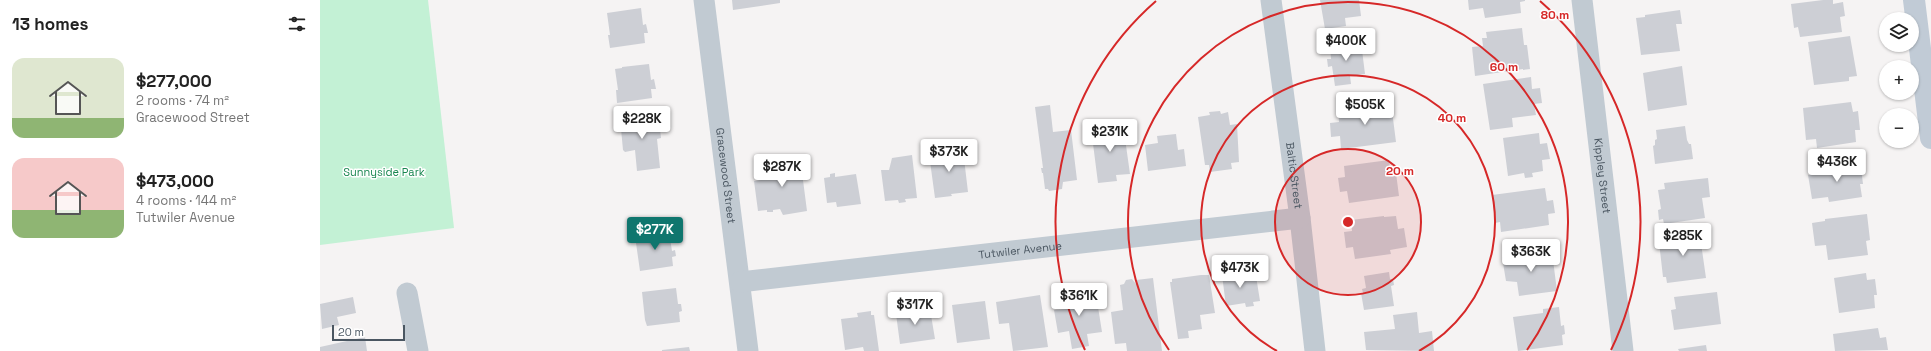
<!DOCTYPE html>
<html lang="en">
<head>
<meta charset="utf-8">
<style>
	:root { --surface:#fff; --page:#f6f6f6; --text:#222; --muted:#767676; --accent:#0f766e }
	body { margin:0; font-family:"Space Grotesk",sans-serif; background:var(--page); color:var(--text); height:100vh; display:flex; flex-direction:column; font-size:15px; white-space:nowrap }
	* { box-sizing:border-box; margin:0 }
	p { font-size:13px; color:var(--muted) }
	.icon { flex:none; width:22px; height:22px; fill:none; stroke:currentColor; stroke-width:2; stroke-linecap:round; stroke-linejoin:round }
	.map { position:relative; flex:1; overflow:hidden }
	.side { display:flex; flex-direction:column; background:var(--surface); width:320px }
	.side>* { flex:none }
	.tools { position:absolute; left:1559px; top:12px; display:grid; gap:8px }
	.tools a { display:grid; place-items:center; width:40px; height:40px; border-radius:50%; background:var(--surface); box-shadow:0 1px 3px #0004; font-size:20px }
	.scale { position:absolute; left:12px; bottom:10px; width:73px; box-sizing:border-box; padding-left:4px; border:2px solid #4a5661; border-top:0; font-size:11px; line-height:14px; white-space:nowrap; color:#4a5661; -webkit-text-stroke:3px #fff; paint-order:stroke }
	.price { position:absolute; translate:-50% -34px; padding:0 9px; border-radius:4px; background:#fff; color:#222; font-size:13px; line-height:26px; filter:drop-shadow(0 1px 2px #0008) }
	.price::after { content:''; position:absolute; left:50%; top:24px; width:12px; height:9px; margin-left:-6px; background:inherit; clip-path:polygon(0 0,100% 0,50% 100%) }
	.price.selected { background:var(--accent); color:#fff }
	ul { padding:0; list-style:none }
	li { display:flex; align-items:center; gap:12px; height:100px; padding:0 12px }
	li span { display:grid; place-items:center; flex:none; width:112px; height:80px; border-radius:12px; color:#555 }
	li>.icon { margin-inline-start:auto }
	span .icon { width:48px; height:48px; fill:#fffc; stroke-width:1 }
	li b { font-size:17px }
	h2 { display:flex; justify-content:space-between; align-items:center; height:48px; padding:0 12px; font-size:17px }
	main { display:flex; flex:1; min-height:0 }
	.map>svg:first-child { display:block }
	.green { fill:#c3f1d5 }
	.building { fill:#cdcfd5 }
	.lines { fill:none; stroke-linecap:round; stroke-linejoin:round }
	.street { stroke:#c1cad2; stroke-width:21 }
	.secondary { stroke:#c1cbd6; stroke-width:22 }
	.ring { fill:none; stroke:#d62828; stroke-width:2 }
	.labels { text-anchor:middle; stroke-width:3; stroke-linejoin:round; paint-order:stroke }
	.park-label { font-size:11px; fill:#17864f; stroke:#fff }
	.street-label { font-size:11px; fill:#4a5661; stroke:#fff }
	.centre { fill:#d62828; stroke:#fff; stroke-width:2 }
	.ring-label { font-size:12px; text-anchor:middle; font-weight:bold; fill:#d62828; stroke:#fff; stroke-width:3; stroke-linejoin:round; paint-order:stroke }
</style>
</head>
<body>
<main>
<section class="side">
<h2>13 homes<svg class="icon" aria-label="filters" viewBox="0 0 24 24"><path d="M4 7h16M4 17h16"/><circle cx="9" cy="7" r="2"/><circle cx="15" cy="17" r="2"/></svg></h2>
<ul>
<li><span style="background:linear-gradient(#dfe7d0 75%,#8fb573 0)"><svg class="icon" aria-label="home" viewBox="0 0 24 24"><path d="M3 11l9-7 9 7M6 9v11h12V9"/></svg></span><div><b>$277,000</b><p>2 rooms · 74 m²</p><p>Gracewood Street</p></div></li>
<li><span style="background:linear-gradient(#f6c9c9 65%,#8fb573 0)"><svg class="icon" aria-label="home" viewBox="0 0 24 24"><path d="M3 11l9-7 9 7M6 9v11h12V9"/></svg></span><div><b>$473,000</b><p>4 rooms · 144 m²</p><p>Tutwiler Avenue</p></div></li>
</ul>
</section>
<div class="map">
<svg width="1611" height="351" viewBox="0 0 1611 351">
	<rect width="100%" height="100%" fill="#f5f3f3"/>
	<!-- green -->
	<path class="green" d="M0,0H108L134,228L0,245Z"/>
	<!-- building -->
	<path class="building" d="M412,0H460V3L413,10Z
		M1000,0H1039L1041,16L1025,18L1026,26L1005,29Z
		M1148,0H1205V1L1200,2L1201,13L1165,18L1163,8L1149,10Z
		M1503,0H1513V4L1523,2L1525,16L1520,17L1522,32L1480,37L1478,27L1474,28L1471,4Z
		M321,8L323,25L326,24L328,33H324L325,43L290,48L288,35H290L287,13Z
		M1360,10L1362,24H1356L1360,51L1321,55L1316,18L1325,17V15Z
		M1202,28L1204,45H1207L1210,69L1203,70V69L1155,76L1152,47L1163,46L1162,38H1167L1166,32Z
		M1530,36L1537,76L1529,77V81L1494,85L1488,42Z
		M1041,42L1045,74L1030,76L1031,84L1015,86L1012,66L1008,67L1007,59H1011L1010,46Z
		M329,64L331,80L334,79L336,89H331L332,98L297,103L296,90H298L295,69L302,68V67Z
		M1362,66L1367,105L1328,111L1323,73Z
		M1211,77L1212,89L1220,88L1222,103L1214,104L1216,115L1192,118L1193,127L1170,130L1163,84Z
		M1531,102L1533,112L1538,111L1540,130H1535L1536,142L1497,148L1496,139L1486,140L1483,108Z
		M1071,103L1076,142L1021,149L1020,136L1011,137L1010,123L1019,122L1018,110Z
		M730,105L733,132L751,130L757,180L743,182L742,189L729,191L728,189H725L723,173H722L721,168H723L715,107Z
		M900,111L901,114L908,112L910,125L917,124L919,162L911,163L912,169L890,172L889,165H885L878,117L890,115L889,112Z
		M334,114L336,130L340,129L341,138L337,139L340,168L317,171L315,150L305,152L303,150L300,118Z
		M803,124L810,174L796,175L797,181L778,183L771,128Z
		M1365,126L1367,140L1369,144H1371L1373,159L1335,164L1333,146L1335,145V140L1337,139L1336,130Z
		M1219,133L1220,144L1227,143L1230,159L1222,160L1223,171L1212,173L1213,177L1205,178L1204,173L1188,176L1183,138Z
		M856,134L858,150L864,149L866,166L828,171L825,145L838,143L837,136Z
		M643,150L648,192L631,194L632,196L615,198L609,154Z
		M592,155L597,198L585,199L586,202L579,203L578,200L565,201L561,170H569L572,158Z
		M480,157L487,211L463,215L460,209L453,210V212H447V210L438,211L434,181L448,179L446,162Z
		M1069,160L1071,174L1076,173L1079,196L1029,203L1027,191L1020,192L1018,178L1025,177L1024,166Z
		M1532,163L1533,169L1541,168L1543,184H1540L1542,197L1509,202L1508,197L1492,199L1488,175L1502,173L1501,167Z
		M515,173V177L536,174L541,204L517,207L516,202L507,203L504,178L510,177V174Z
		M1388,178L1390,197L1382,198L1385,218L1344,224L1343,219L1339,220L1338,210L1341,209L1338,190L1345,189L1344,183Z
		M1225,188L1227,201L1233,200L1235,213L1228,214L1229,225L1181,232L1180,222L1175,223L1172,195Z
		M1547,214L1550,240L1546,241L1548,255L1508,260L1506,245L1495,246L1492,223L1505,221V219Z
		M1064,216V217L1076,216L1078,229L1084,228L1087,247L1070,250L1071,254L1035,259L1033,247L1026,248L1024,232L1032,231L1031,220Z
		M1379,229L1386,278L1347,283L1346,277H1343L1339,242L1349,241L1348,233Z
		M349,232L352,251L355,250L356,256L352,257L353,266L320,271L315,236Z
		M1232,252L1237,291L1199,296L1197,282L1186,281L1182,257L1197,253V255L1210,253L1211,255Z
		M912,272H920V275L925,274V277L936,276L940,301L933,302L934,306L926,307L925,303L906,306L902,275Z
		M1069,272L1070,279H1073L1074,285L1071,286L1074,306L1044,310L1041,293H1043L1042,289L1046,288L1044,276Z
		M1546,273L1547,280L1555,279L1557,295H1554L1555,308L1519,313L1514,278Z
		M881,275H889L895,313L880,315L882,329L868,331L869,338L858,339L850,282H852V279Z
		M833,278L842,351H807L806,343L795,344L791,312L803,310L800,285L804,284L806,280L812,279L816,284V280Z
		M356,288L358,304H361L362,311L359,312L360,322L327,326L325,320L322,292Z
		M775,288L782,332L767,334L769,346L752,349L749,331L738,333L734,310L746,309L743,292Z
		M1397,292L1401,324L1354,330L1351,310L1356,309L1354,297Z
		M720,295L728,347L693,351L689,323L679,324L676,302Z
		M33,297L36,313L17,317L19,325L2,329L0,304Z
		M665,301L670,339L637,343L632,305Z
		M1239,307L1241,326L1244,325L1245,334L1242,335L1243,345L1198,351L1193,317L1223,313V309Z
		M603,308V310L610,309L615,339L580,344L576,314L585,313L584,311Z
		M551,311V315H554L559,351H544L543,347L525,350L521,319L538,317L537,313Z
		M1097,312L1099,333L1112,331L1114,351L1046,350L1044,332L1075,329L1073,315Z
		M1558,328L1560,338L1566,337L1568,350L1515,351L1513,334Z
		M45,337L47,351H0V347Z
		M1386,345L1387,351H1359L1358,349Z
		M369,347L370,351H342V350Z"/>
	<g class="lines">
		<!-- street -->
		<g class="street">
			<path id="s1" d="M384,0L428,351"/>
			<path id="s2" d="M951,0L980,218L995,351"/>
			<path id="s3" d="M1262,0L1303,351"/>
			<path id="s4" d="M420,282L980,218"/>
			<path d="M87,293L98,351"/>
		</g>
		<!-- secondary -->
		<path class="secondary" d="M1594,0L1611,138"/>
	</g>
	<!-- distance rings -->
	<circle cx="1028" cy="222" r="73" fill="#d62828" fill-opacity=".12"/>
	<g class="ring">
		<circle cx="1028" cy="222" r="73"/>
		<path d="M957 351A147 147 0 1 1 1099 351"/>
		<path d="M849 350A220 220 0 1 1 1207 350"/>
		<path d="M765 350A293 293 0 0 1 836 1M1220 1A293 293 0 0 1 1291 350"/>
	</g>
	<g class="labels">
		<!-- park labels -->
		<g class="park-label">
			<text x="64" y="176">Sunnyside Park</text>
		</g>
		<!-- street labels -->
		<g class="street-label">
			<text dy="4" stroke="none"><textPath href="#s1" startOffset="177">Gracewood Street</textPath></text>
			<text dy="4" stroke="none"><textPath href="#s2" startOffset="177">Baltic Street</textPath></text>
			<text dy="4" stroke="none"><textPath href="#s3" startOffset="177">Kippley Street</textPath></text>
			<text dy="4" stroke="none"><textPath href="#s4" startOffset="282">Tutwiler Avenue</textPath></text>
		</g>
	</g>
	<circle cx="1028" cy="222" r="6" class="centre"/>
	<g class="ring-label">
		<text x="1235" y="19">80 m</text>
		<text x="1184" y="71">60 m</text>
		<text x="1132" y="122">40 m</text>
		<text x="1080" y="175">20 m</text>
	</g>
</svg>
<div class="tools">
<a><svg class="icon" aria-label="layers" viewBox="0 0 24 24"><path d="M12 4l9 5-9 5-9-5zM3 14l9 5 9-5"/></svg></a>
<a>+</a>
<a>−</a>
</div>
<div class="scale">20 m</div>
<b class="price" style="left:1026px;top:62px">$400K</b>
<b class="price" style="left:1045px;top:126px">$505K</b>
<b class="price" style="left:322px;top:140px">$228K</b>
<b class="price" style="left:790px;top:153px">$231K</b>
<b class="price" style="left:629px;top:173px">$373K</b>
<b class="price" style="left:1517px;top:183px">$436K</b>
<b class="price" style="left:462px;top:188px">$287K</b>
<b class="price selected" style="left:335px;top:251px">$277K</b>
<b class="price" style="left:1363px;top:257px">$285K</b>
<b class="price" style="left:1211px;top:273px">$363K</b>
<b class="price" style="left:920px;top:289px">$473K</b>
<b class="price" style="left:759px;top:317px">$361K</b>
<b class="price" style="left:595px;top:326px">$317K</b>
</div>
</main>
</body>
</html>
